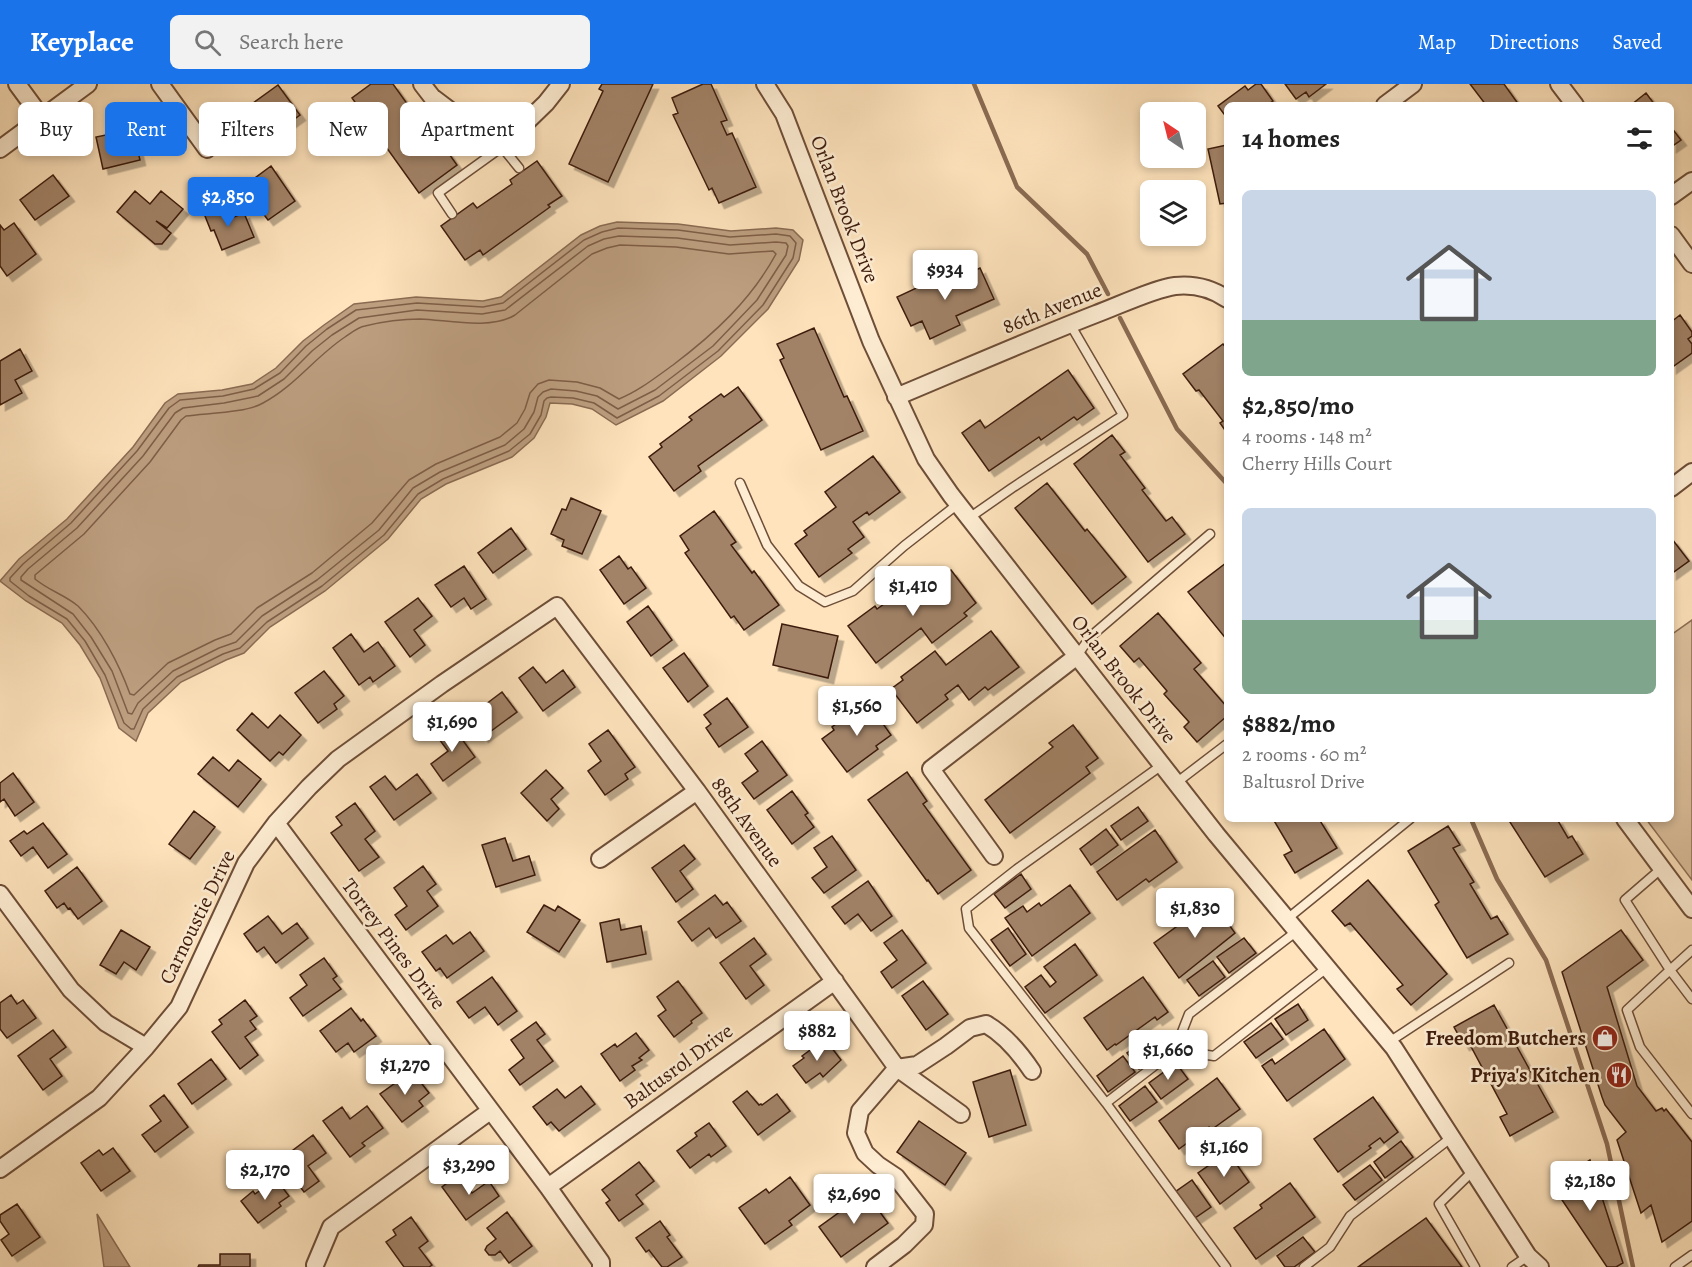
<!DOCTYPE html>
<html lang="en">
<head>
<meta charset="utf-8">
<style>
	:root { --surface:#fff; --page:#f2f2f2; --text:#222; --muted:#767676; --accent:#1a73e8 }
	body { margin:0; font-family:Alegreya,serif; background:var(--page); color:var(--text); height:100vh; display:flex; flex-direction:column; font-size:22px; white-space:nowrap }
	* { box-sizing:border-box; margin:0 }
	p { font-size:20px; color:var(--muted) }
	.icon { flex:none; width:33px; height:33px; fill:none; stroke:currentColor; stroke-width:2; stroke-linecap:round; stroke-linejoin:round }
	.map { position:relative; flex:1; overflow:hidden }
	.details { position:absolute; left:1224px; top:18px; width:450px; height:720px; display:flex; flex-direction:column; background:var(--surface); border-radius:9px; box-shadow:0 3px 9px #0003 }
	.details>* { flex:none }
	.hud { position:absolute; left:18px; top:18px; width:570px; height:54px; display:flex; gap:12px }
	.needle { width:39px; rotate:325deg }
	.controls { position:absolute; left:1140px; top:18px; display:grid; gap:12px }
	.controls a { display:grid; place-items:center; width:66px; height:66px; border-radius:9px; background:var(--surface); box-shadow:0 3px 9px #0003; font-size:30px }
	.price { position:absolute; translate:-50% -51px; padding:0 14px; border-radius:6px; background:#fff; color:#222; font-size:20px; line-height:39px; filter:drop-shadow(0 2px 3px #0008) }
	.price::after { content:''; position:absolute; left:50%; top:36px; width:18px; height:14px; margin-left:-9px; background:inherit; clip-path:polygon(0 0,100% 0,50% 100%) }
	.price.selected { background:var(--accent); color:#fff }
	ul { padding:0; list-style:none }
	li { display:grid; align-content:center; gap:12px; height:318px; padding:0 18px }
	li span { display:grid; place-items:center; height:186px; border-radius:9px; color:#555 }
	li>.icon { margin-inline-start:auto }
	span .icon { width:108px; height:108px; fill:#fffc; stroke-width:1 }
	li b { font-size:26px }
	h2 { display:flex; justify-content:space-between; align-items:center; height:72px; padding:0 18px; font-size:26px }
	.chip { padding:0 21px; border-radius:9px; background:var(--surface); box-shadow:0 3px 9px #0003; font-size:21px; line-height:54px }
	.chip.selected { background:var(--accent); color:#fff }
	header { display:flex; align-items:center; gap:36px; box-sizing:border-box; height:84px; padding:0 30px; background:var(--accent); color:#fff }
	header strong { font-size:28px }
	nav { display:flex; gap:33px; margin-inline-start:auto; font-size:21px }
	.search { width:420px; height:54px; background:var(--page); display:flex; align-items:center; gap:15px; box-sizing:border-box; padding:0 21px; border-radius:9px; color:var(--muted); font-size:22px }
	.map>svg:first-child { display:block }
	.green { fill:#ddc19e; stroke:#8e6e55; stroke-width:1.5 }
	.water { fill:#bd9f80; stroke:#8a6b52; stroke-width:1.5 }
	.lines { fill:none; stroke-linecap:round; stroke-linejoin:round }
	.shore { stroke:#7e5e46; stroke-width:1.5 }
	.stream { stroke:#8a6b52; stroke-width:4.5 }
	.building { fill:#a28368; stroke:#3e1c0c; stroke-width:1.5; filter:url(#shadow) }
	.service-casing { stroke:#6e4e38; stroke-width:11 }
	.minor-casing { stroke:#6e4e38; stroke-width:20 }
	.service { stroke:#feedd3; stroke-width:8 }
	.minor { stroke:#feedd3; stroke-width:16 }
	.labels { text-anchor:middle; stroke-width:5; stroke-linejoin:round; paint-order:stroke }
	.street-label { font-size:21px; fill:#3e1c0c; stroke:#feedd3 }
	.poi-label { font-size:21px; font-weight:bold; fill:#3e1c0c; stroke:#feedd3; text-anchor:end }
</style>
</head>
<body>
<header>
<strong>Keyplace</strong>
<div class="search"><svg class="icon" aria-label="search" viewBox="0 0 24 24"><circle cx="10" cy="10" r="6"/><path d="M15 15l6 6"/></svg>Search here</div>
<nav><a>Map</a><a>Directions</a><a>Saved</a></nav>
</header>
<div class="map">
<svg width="1692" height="1183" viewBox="0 0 1692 1183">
	<defs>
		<filter id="shadow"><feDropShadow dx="5.5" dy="5.5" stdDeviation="0" flood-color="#0004"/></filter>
	</defs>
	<rect width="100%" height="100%" fill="#fee3bc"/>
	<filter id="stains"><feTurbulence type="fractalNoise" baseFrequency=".00333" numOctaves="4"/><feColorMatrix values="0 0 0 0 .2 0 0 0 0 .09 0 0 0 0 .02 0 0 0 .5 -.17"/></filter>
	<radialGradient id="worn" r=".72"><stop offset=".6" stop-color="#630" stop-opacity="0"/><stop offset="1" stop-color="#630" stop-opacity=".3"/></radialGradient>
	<!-- green -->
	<path class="green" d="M1692,536V796L1646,735H1671V551Z"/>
	<!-- water -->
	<path class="water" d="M617,138L678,140L731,147L776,144L793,146L803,156L799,176L768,225L721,272L663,317L616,341L592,325L572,320L550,319L546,333L534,354L512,373L446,400L421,415L388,455L325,507L270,543L244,569L226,576L181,598L148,629L136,657L119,644L100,594L80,561L62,539L26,517L0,497L19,475L67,435L133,363L165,319L178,310L222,306L252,300L276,284L303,257L324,241L354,220L416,213L483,217L501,213L581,151L600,142Z
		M97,1130L130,1183H104Z"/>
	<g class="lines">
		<!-- shore -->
		<path class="shore" d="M618,144L678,146L730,153L776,150L790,152L796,159L793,174L763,221L718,267L659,312L617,334L594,319L573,314L551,313L547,314L544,317L541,331L530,350L509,367L443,395L418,410L384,451L322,502L267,538L240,564L223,570L177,593L143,625L134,645H131L124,639L105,591L85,557L67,535L29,512L10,497V494L23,480L71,439L137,367L169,324L180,316L223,312L254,305L280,289L306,262L327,245L356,226L417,219L483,223L503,219L584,156L602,148Z
			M619,152L677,154L730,161L776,158L786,159L788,162L786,171L757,216L713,262L655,306L618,325L597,312L576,307L551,305L543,308L538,313L534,328L524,345L505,361L440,388L413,404L379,446L317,496L262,532L236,558L219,564L173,587L138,619L132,630L128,629L112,587L91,553L73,530L21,496V493L28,485L77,444L143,372L175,329L183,324L224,319L258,312L284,295L312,267L332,251L359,234L417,226L482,230L505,226L588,162L604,155Z
			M620,161L676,163L729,170L773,167L776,170C751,216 714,250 673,281C656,293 639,307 619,315L600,304L577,298L549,296L538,300L530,309L525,325L517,339L500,353L436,380L409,396L372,439L312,489L257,524L231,550L215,556L168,579L134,611L130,610C119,580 101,545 78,522C65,511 48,506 35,495V491L84,450L150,378L181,336L186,332C207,329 246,329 263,319C295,302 315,273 345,253C351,249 358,243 365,242C381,238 404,235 420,235C448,236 490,246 515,231L592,170L607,164Z"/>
		<!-- stream -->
		<path class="stream" d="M974,0L1017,103L1087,170L1108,210
			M1120,234L1177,345L1227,400
			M1471,735L1497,795L1546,876L1607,1060L1633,1183"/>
	</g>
	<!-- building -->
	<path class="building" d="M371,0H393L433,56L437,53L457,81L419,109L361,28H362L352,14Z
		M602,0H653L608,98L569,80L603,7L599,5Z
		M703,0H711L727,36L721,38L727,51L732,49L756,103L719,119L712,104L709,106L673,31L678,29L672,14Z
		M1256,0H1261L1273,17L1267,21H1227V34L1218,22L1245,2L1248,6Z
		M1285,0H1326L1309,13L1306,8L1296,15Z
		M1470,0H1504L1519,21H1486Z
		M278,1L300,31L276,48L268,37L263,41L249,22Z
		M1646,9L1655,21H1631Z
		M131,38L140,76L103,85L96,53L111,50L109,43Z
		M1671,43L1681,56L1671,63Z
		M1227,61V119L1220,120L1208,65Z
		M537,77L562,112L548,121L550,123L483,171L480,166L465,176L441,142L473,119L477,124L512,100L510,96Z
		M271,82L295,117L268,136L252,115L260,110L258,108L263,104L255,94Z
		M53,91L69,112L35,136L20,116Z
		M135,107L150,120L161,107L183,125L167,144L156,137L171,149L162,160H155L117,128Z
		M220,121L226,136L244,129L254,153L222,166L214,146L211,147L203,127Z
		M14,139L36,170L7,192L0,182V141L4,146Z
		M980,184L994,215L956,232L960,241L930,255L922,237L911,242L897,213L957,185L961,193Z
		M1680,231L1692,248V252L1688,255L1692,260V269L1671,284V238Z
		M814,244L844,313L847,312L863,347L821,366L780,276L784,274L777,260Z
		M1223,260L1227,265V349L1220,339L1223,337L1199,306L1196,307L1183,290Z
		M20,265L32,287L15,296L22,309L0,321V277Z
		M1068,286L1094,324L1077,336L1074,333L1041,356L1039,353L989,387L962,349L980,336L985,344Z
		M738,303L762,336L698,382L701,387L674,407L649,373L662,363L660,360L692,336L689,333L721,310L724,313Z
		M1112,351L1125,368L1120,371L1145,404L1142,406L1166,437L1172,433L1185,450L1148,478L1074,380Z
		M873,372L900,408L869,431L867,428L853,438L864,453L848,465L852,469L819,493L795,460L807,451L804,447L836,423L825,408Z
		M1047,399L1085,447L1087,445L1126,493L1092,520L1015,424Z
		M571,414L601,427L582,470L562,462L564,456L551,450L562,425L566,426Z
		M714,427L736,458L731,461L752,489L754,487L779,521L744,546L734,532L731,534L685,469L689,466L680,452Z
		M511,444L526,465L493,489L478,469Z
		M1672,455L1689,477L1671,490V456Z
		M619,472L628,485L631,483L646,504L624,520L600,486Z
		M1226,479L1227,480V556L1188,508Z
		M464,482L486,515L471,525L464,514L451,523L435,501Z
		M951,486L976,519L964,529L967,532L932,559L921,544L876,579L848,542L875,522L877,525L898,510L909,524L924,512L921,508Z
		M418,514L432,532L414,546L425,561L410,573L385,538Z
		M648,522L672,556L651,572L627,538Z
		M1158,529L1201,579L1194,585L1227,623V632L1197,658L1184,643L1189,638L1164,610L1167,607L1139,574L1134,578L1120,562Z
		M782,540L838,552L828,594L773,581Z
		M991,547L1019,583L988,606L985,603L969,616L958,601L945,611L948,615L917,639L891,605L903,596L901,593L935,567L946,581Z
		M351,550L364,568L378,558L395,582L373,598L370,593L359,601L333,564Z
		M684,569L708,602L688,618L663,584Z
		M533,583L546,599L563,586L575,603L543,627L519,594Z
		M324,587L344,612L334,620L337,625L318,639L295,609Z
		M502,608L517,628L483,653L469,633Z
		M727,614L748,643L719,663L706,644L711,640L704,631Z
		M867,617L891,651L876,662L878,665L847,688L822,655L834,646L832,643Z
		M252,629L268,644L280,631L301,651L283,671L279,668L270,677L237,646Z
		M451,640L475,673L443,697L431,680L448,667L436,651Z
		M1073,641L1098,674L1086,683L1090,689L1010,749L985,716L1053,663L1049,659Z
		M608,646L635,683L625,690L628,695L605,711L588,687L601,677L589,660Z
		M762,657L787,691L754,715L742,699L758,687L745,670Z
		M213,673L229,687L238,676L261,695L238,723L198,690Z
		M546,686L563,704L551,715L559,725L547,737L521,709Z
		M907,688L927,717L923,720L971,786L938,810L928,796L927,797L868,716Z
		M13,689L34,718L15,732L4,715L0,718V699Z
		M417,690L431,709L394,736L370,703L385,692L396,706Z
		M792,707L808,729L805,731L814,743L792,760L767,726Z
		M355,719L375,747L365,755L379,773L359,787L331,749L342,741L336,733Z
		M1138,723L1148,737L1121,756L1111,742Z
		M194,727L215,743L190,775L169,760Z
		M1273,735H1319L1337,764L1295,789L1284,771L1292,767Z
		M1508,735H1557L1568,754L1572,752L1583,770L1545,793Z
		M43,739L67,770L48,784L33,763L21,772L10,757L24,747L27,750Z
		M1448,742L1460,761L1453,764L1474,798L1470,800L1491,835L1497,832L1508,850L1467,874L1435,821L1439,818L1408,767Z
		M1106,745L1118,761L1091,781L1080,765Z
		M1155,746L1177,778L1149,798L1146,795L1117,816L1097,788Z
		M832,752L856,786L824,809L812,794L827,783L814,764Z
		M505,754L513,777L529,772L535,791L496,803L482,761Z
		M684,761L695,775L680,787L693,805L676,818L652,784Z
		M423,782L436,800L427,807L438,822L406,846L395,831L407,822L394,804Z
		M77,783L102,817L78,835L70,824L68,825L64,819L57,824L45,807Z
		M1021,790L1031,805L1005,824L994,810Z
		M1368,796L1447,890L1411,921L1397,905L1403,901L1350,839L1345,842L1332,827Z
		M868,797L892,832L871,847L858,830L845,840L832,823Z
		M1070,801L1090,829L1032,872L1005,834L1023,822L1027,828L1039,819L1041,822Z
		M715,811L723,821L727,818L741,837L716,854L709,844L692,857L678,838Z
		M1212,817L1235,849L1179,894L1154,859Z
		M544,821L555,827L558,822L580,836L559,868L527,848Z
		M268,832L282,850L297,839L308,854L276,879L264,863L257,868L244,850Z
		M619,835L621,846L641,842L646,870L607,878L600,839Z
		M1008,844L1026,870L1010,882L991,856Z
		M121,846L150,863L136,886L124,878L116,890L100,881Z
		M902,846L926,879L892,904L881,888L897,876L884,859Z
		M1621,846L1643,876L1607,903L1637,1002L1656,1027L1662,1024L1664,1027L1666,1025L1692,1058V1137L1662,1158L1651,1121L1641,1129L1617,1056L1626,1048L1605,1021L1602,1013L1562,888Z
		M470,848L484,867L447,894L440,884L436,887L422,868L446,851L453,860Z
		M754,854L766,870L750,882L764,901L746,915L720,879Z
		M1244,854L1256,869L1229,889L1217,873Z
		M1075,860L1097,891L1045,929L1025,903L1041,891L1050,903L1056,898L1044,883Z
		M324,874L337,892L333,895L341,905L303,932L290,914L307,901L300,891Z
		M1213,877L1225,893L1199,912L1187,896Z
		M492,893L517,927L498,941L485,923L469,934L457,918Z
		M1143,893L1168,928L1157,936L1155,933L1116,961L1115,960L1107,966L1084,934Z
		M678,897L702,929L691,937L692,939L674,953L658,932L666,926L657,913Z
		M923,897L948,930L926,946L902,912Z
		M11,911L17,920L23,916L36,934L7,954L0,945V919Z
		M245,916L257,932L250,937L256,945L245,953L258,971L240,985L212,948L222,940L219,936Z
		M1298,920L1308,936L1286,951L1275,935Z
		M1494,921L1553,1028L1510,1052L1500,1033L1507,1030L1469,959L1464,961L1454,943Z
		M351,924L361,937L363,935L376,952L354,968L348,959L336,968L320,947Z
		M536,938L545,950L537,956L553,977L520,1001L509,986L524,974L511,956Z
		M1271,939L1283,955L1256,974L1244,958Z
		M1324,945L1345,975L1287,1017L1262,982L1272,975L1275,980Z
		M53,946L66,963L50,975L62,992L43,1006L18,972Z
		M636,949L649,966L639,974L642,976L632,982L635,986L620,997L601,970L615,960L617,963Z
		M1154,950L1166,965L1139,985L1127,969Z
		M825,955L841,976L823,993L820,989L806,999L793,982L804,974L802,972Z
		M1123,972L1135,988L1108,1008L1097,992Z
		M211,975L226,995L192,1020L178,1000Z
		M1176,979L1188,995L1161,1015L1149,999Z
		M1010,986L1026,1041L989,1053L973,998Z
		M412,987L429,1009L419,1017L423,1022L402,1038L380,1010Z
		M1217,994L1240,1025L1211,1046L1209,1043L1179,1065L1159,1037Z
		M581,1002L595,1020L559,1047L551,1038L547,1041L533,1023L557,1005L565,1014Z
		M1145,1002L1157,1018L1130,1037L1119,1022Z
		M747,1007L759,1021L761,1020L762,1021L777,1010L790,1027L758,1051L733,1018Z
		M164,1011L188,1043L155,1068L142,1051L161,1037L150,1022Z
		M1373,1013L1398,1048L1384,1059L1380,1054L1369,1062L1371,1064L1338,1088L1314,1055Z
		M367,1022L383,1044L362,1059L365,1062L350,1073L323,1037L342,1023L350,1035Z
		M919,1037L966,1069L945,1101L897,1068Z
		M709,1039L726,1062L711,1073L709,1070L690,1084L677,1067L697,1052L695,1049Z
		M313,1051L326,1069L308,1082L319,1097L304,1108L280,1076Z
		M1401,1057L1413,1073L1385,1094L1374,1078Z
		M113,1064L130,1087L101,1107L81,1079L99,1066L103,1071Z
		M1228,1068L1249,1098L1220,1120L1198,1089Z
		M1590,1076L1623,1179L1616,1183H1607L1552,1101Z
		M639,1078L654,1097L636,1111L643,1120L619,1137L606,1119L610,1116L602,1106Z
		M1370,1081L1382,1096L1355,1116L1343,1101Z
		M459,1090L472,1109L489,1097L499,1112L466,1136L442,1103Z
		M790,1093L810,1121L789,1137L792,1141L765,1160L739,1124L766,1105L769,1109Z
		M276,1095L289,1112L279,1119L281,1122L258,1139L241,1117L253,1107L255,1110Z
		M1192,1096L1211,1123L1195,1134L1175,1108Z
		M1290,1099L1315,1133L1256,1175L1234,1144L1262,1124L1260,1121Z
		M866,1109L888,1139L841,1173L819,1143Z
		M17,1120L40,1153L12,1172L1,1156L9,1150L0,1137V1131Z
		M507,1128L532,1162L509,1179L500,1167L495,1171H489L485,1166L487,1162L496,1155L487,1144Z
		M411,1133L428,1157L419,1164L432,1181L429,1183H404L386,1158L396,1151L393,1146Z
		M1426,1134L1462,1183H1358Z
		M660,1137L670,1151L667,1153L682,1173L667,1183H662L649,1166L646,1168L636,1154Z
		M1303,1153L1315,1168L1294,1183H1285L1277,1172Z
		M220,1170H250V1183H198L199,1181H220Z"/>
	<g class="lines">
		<defs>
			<path id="service" d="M452,130L438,109L502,63L519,84
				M740,399L767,461L799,502L825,518L853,507L904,462L958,420
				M969,434L1012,404L1123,331L1070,240
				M1077,572L1090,553L1210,450
				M1176,699L1227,660
				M1662,784L1625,816L1670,886L1627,926L1640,963L1692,1030
				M1287,835L1410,735
				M1692,866L1670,886L1692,915
				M1389,958L1509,879
				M1175,966L1214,972L1328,883
				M1106,1019L969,844L966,825L1017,785L1162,681
				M1473,1087L1439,1120L1475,1183
				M1226,1183L1106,1019L1175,966L1189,930L1297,847
				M1304,1183L1330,1163L1350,1132L1452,1053
				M1512,1183L1528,1172
				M1675,1183L1692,1171"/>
			<path id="minor" d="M17,0L42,34
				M160,0L207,65
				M422,0L432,13L473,44L513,51L546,19L561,0
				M765,0L784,30L871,257L926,375L951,411L1216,750L1394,964L1528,1172L1540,1183
				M1559,0L1575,21
				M1385,21L1413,0
				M0,65L88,0
				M1671,112L1692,97
				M1671,151L1692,180
				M896,313C963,285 1029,256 1096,230C1118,222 1153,205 1175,202C1194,200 1211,204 1227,215
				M1671,404L1692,388
				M1625,735L1692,825
				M276,739L548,1103L601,1178V1183
				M994,772L931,685L1077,572
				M600,775L697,707
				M0,810L71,906L106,939L146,963
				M0,1085L99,1014L146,963L179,923L246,779L276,739L309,703L338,675L442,600L557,522L697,707L897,984L917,981L946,962L970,944L986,940C1005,951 1020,969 1032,987
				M548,1103L835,897
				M315,1181L331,1143L490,1027
				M875,1183L904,1161L924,1141L925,1130L896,1093L878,1081L865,1069L856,1049L860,1027L897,984L961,1030"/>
		</defs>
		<!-- service casing -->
		<use href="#service" class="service-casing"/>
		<!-- minor casing -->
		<use href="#minor" class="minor-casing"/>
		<!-- service -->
		<use href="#service" class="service"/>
		<!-- minor -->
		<use href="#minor" class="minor"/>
	</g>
	<!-- icons -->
	<defs>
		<symbol id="shop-disc" viewBox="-11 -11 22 22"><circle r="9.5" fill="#8f2418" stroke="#feedd3"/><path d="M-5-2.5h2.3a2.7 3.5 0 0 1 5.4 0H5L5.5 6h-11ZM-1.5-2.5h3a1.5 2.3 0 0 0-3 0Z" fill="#fff"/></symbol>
		<symbol id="restaurant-disc" viewBox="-11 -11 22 22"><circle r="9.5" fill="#8f2418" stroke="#feedd3"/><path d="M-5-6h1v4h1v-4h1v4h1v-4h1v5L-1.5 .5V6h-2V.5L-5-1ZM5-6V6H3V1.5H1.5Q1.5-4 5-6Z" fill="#fff"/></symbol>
	</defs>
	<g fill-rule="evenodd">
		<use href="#shop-disc" x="1590" y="939" width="30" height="30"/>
		<use href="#restaurant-disc" x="1604" y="976" width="30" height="30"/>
	</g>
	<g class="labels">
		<!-- street labels -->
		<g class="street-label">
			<text transform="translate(845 125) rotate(69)" y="7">Orlan Brook Drive</text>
			<text transform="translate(1052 224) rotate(-22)" y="7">86th Avenue</text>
			<text transform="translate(1124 595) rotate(52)" y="7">Orlan Brook Drive</text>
			<text transform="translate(747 738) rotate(54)" y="7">88th Avenue</text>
			<text transform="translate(197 833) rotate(-64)" y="7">Carnoustie Drive</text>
			<text transform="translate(394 860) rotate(53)" y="7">Torrey Pines Drive</text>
			<text transform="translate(678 982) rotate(-36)" y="7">Baltusrol Drive</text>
		</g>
		<!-- poi labels -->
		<g class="poi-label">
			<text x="1586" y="961">Freedom Butchers</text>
			<text x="1600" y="998">Priya's Kitchen</text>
		</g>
	</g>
	<rect width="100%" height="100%" filter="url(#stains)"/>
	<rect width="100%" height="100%" fill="url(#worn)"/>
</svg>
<div class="controls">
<a><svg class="needle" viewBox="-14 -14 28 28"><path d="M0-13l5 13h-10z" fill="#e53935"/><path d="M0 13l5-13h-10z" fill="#767676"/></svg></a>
<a><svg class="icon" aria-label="layers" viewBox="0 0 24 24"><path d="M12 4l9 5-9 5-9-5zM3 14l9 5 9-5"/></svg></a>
</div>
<b class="price selected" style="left:228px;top:144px">$2,850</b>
<b class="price" style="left:945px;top:217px">$934</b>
<b class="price" style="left:913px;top:533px">$1,410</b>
<b class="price" style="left:857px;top:653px">$1,560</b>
<b class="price" style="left:452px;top:669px">$1,690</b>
<b class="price" style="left:1195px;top:855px">$1,830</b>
<b class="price" style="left:817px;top:978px">$882</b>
<b class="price" style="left:1168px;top:997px">$1,660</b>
<b class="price" style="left:405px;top:1012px">$1,270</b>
<b class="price" style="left:1224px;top:1094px">$1,160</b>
<b class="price" style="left:469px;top:1112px">$3,290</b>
<b class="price" style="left:265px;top:1117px">$2,170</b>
<b class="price" style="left:1590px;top:1128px">$2,180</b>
<b class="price" style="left:854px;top:1141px">$2,690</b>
<div class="hud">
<a class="chip">Buy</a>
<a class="chip selected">Rent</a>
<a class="chip">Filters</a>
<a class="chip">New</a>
<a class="chip">Apartment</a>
</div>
<section class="details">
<h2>14 homes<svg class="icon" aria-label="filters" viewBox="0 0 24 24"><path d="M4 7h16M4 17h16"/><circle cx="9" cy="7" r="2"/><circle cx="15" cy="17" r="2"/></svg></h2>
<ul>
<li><span style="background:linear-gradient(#c9d6e8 70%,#7fa58c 0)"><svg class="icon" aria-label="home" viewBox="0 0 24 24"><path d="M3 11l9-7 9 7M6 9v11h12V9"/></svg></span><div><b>$2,850/mo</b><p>4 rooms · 148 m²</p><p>Cherry Hills Court</p></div></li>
<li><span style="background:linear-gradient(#c9d6e8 60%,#7fa58c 0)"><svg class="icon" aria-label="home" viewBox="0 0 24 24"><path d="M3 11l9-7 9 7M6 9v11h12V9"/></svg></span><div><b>$882/mo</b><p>2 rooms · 60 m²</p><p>Baltusrol Drive</p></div></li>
</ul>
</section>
</div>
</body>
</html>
